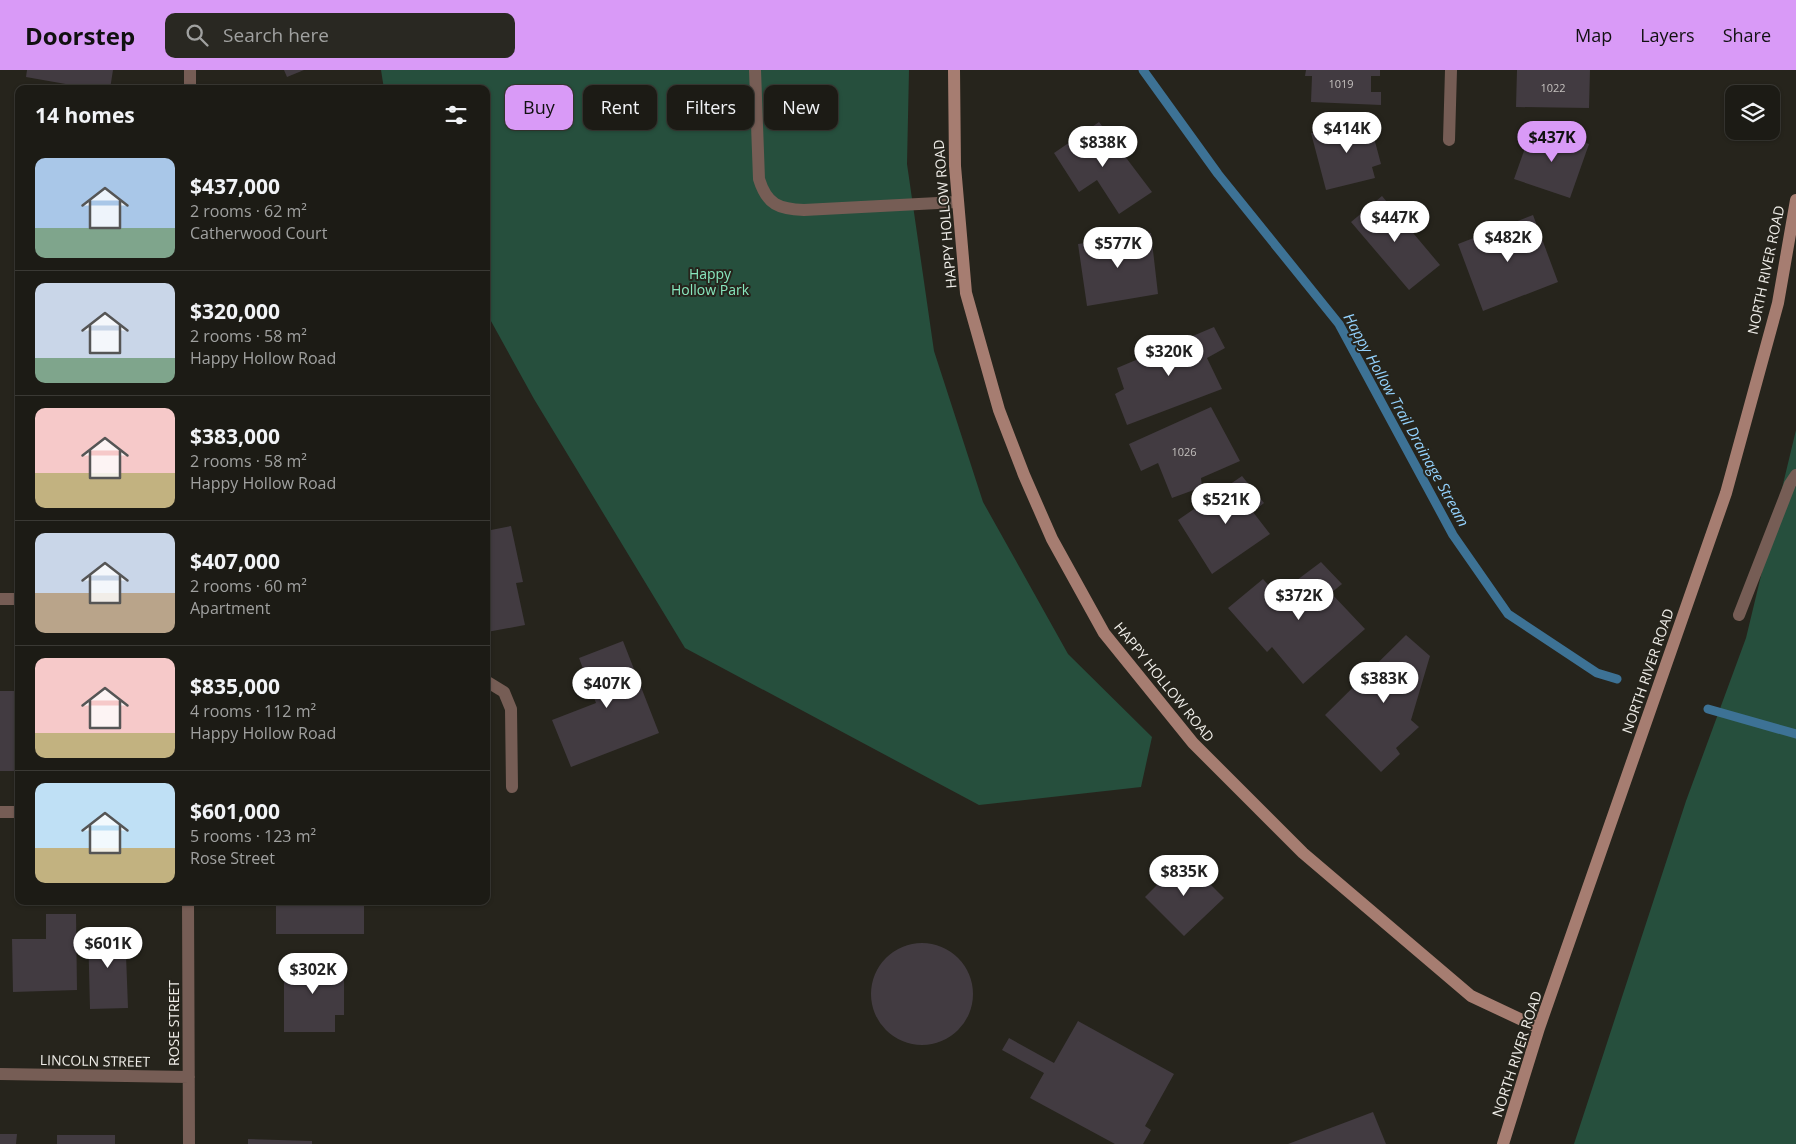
<!DOCTYPE html>
<html lang="en">
<head>
<meta charset="utf-8">
<style>
	:root { --surface:#1c1b15; --page:#292822; --text:#f1f3f6; --muted:#a0a1a0; --line:#3a3934; --accent:#d99af7 }
	body { margin:0; font-family:"Open Sans",sans-serif; background:var(--page); color:var(--text); height:100vh; display:flex; flex-direction:column; font-size:19px; white-space:nowrap }
	* { box-sizing:border-box; margin:0 }
	p { font-size:16px; color:var(--muted) }
	.icon { flex:none; width:28px; height:28px; fill:none; stroke:currentColor; stroke-width:2; stroke-linecap:round; stroke-linejoin:round }
	.map { position:relative; flex:1; overflow:hidden }
	.sheet { position:absolute; left:15px; top:15px; width:475px; height:820px; display:flex; flex-direction:column; background:var(--surface); border-radius:10px; box-shadow:0 1px 4px #0004,0 0 0 1px var(--line) }
	.sheet>* { flex:none }
	.top-card { position:absolute; left:505px; top:15px; width:475px; height:45px; display:flex; gap:10px }
	.tools { position:absolute; left:1725px; top:15px; display:grid; gap:10px }
	.tools a { display:grid; place-items:center; width:55px; height:55px; border-radius:10px; background:var(--surface); box-shadow:0 1px 4px #0004,0 0 0 1px var(--line); font-size:25px }
	.price { position:absolute; translate:-50% -42px; padding:0 11px; border-radius:18px; background:#fff; color:#222; font-size:16px; line-height:32px; filter:drop-shadow(0 1px 2px #0008) }
	.price::after { content:''; position:absolute; left:50%; top:30px; width:15px; height:11px; margin-left:-8px; background:inherit; clip-path:polygon(0 0,100% 0,50% 100%) }
	.price.on { background:var(--accent); color:#111 }
	ul { padding:0; list-style:none }
	li { display:flex; align-items:center; gap:15px; height:125px; padding:0 20px }
	li+li { border-top:1px solid var(--line) }
	li span { display:grid; place-items:center; flex:none; width:140px; height:100px; border-radius:10px; color:#555 }
	li>.icon { margin-inline-start:auto }
	span .icon { width:60px; height:60px; fill:#fffc; stroke-width:1 }
	li b { font-size:21px }
	h2 { display:flex; justify-content:space-between; align-items:center; height:60px; padding:0 20px; font-size:21px }
	.tag { padding:0 18px; border-radius:10px; background:var(--surface); box-shadow:0 1px 4px #0004,0 0 0 1px var(--line); font-size:18px; line-height:45px }
	.tag.on { background:var(--accent); color:#111 }
	header { display:flex; align-items:center; gap:30px; box-sizing:border-box; height:70px; padding:0 25px; background:var(--accent); color:#111 }
	header strong { font-size:24px }
	nav { display:flex; gap:28px; margin-inline-start:auto; font-size:18px }
	.search { width:350px; height:45px; background:var(--page); display:flex; align-items:center; gap:12px; box-sizing:border-box; padding:0 18px; border-radius:10px; color:var(--muted); font-size:19px }
	.map>svg:first-child { display:block }
	.green { fill:#264f3d }
	.lines { fill:none; stroke-linecap:round; stroke-linejoin:round }
	.stream { stroke:#3d7295; stroke-width:9 }
	.building { fill:#423b41 }
	.service { stroke:#765d55; stroke-width:12 }
	.minor { stroke:#765d55; stroke-width:12 }
	.secondary { stroke:#a67d71; stroke-width:12 }
	.labels { text-anchor:middle; stroke-width:4; stroke-linejoin:round; paint-order:stroke }
	.number-label { font-size:11px; fill:#c4c0be }
	.street-label { font-size:14px; fill:#efede8; stroke:#26241c }
	.park-label { font-size:14px; fill:#88e7be; stroke:#26241c }
	.water-label { font-size:15px; font-style:italic; fill:#94d2fd; stroke:#26241c }
</style>
</head>
<body>
<header>
<strong>Doorstep</strong>
<div class="search"><svg class="icon" aria-label="search" viewBox="0 0 24 24"><circle cx="10" cy="10" r="6"/><path d="M15 15l6 6"/></svg>Search here</div>
<nav><a>Map</a><a>Layers</a><a>Share</a></nav>
</header>
<div class="map">
<svg width="1796" height="1074" viewBox="0 0 1796 1074">
	<rect width="100%" height="100%" fill="#26241c"/>
	<!-- green -->
	<path class="green" d="M381,0H909L907,94L934,281L983,432L1068,584L1152,667L1141,717L979,735L685,578L534,329L486,242V19H384Z
		M1796,360V1074H1574L1686,731L1746,568Z"/>
	<g class="lines">
		<!-- stream -->
		<path class="stream" d="M1143,0L1218,104L1339,254L1453,465L1508,544L1597,603L1617,609
			M1708,639L1796,664"/>
	</g>
	<!-- building -->
	<path class="building" d="M27,0H113L110,19H94L26,7Z
		M284,0H304L287,7Z
		M1306,0H1380V6H1371V22H1381V35L1311,32L1312,6H1305Z
		M1517,0H1590L1589,38L1516,37Z
		M1369,49L1381,94L1372,97L1375,108L1326,120L1311,63Z
		M1099,52L1152,122L1119,144L1097,110L1079,122L1054,83Z
		M1548,60L1589,74L1570,128L1514,109L1530,64L1545,69Z
		M1382,126L1440,195L1409,220L1351,152Z
		M1533,145L1558,212L1483,241L1458,174Z
		M1151,163L1158,224L1087,236L1078,174Z
		M1214,257L1225,278L1207,288L1222,319L1127,355L1115,324L1124,319L1117,298Z
		M1211,337L1240,391L1201,408L1202,417L1172,428L1158,393L1141,401L1129,374Z
		M1242,406L1264,433L1253,442L1270,464L1212,504L1178,450Z
		M511,456L523,512L516,513L525,555L487,562L486,461Z
		M1321,492L1342,514L1331,523L1365,559L1303,614L1272,577L1267,582L1228,538L1263,509L1277,525Z
		M1406,565L1430,586L1411,650L1419,657L1396,678L1400,684L1381,702L1325,645Z
		M623,571L659,663L571,697L552,650L596,633L579,588Z
		M0,621H19V701H0Z
		M1184,788L1224,828L1184,866L1145,827Z
		M276,831H364V864H276Z
		M46,844H76L77,920L13,922L12,869H46Z
		M125,858L128,938L90,939L88,859Z
		M871 924a51 51 0 1 1 102 0a51 51 0 1 1-102 0Z
		M344,889V945H335V962H284V890Z
		M1078,951L1174,1004L1145,1056L1151,1060L1143,1074H1115L1030,1028L1044,1003L1002,980L1009,968L1054,993Z
		M1373,1042L1386,1074H1288Z
		M0,1064H17L16,1074H0Z
		M57,1065H115V1074H57Z
		M248,1069L312,1071V1074H248Z"/>
	<g class="lines">
		<!-- service -->
		<path class="service" d="M755,0L759,109C767,135 779,139 804,140L957,132
			M1739,545L1790,414L1796,405
			M486,611L504,622L511,639L512,717
			M0,742H19"/>
		<!-- minor -->
		<path class="minor" d="M190,0V19
			M1449,70L1451,0
			M0,529H19
			M188,831L189,1074
			M0,1004L189,1007"/>
		<!-- secondary -->
		<path class="secondary" d="M954,0L955,96L966,223L999,340L1024,405L1052,469L1104,563L1193,673L1303,783L1471,926L1539,958
			M1503,1074L1539,958L1726,423L1778,233L1796,130"/>
	</g>
	<g class="labels">
		<!-- number labels -->
		<g class="number-label">
			<text x="1341" y="18">1019</text>
			<text x="1553" y="22">1022</text>
			<text x="1184" y="386">1026</text>
		</g>
		<!-- street labels -->
		<g class="street-label">
			<text transform="translate(945 144) rotate(-95)" y="5">HAPPY HOLLOW ROAD</text>
			<text transform="translate(1766 200) rotate(-78)" y="5">NORTH RIVER ROAD</text>
			<text transform="translate(1648 601) rotate(-71)" y="5">NORTH RIVER ROAD</text>
			<text transform="translate(1164 612) rotate(51)" y="5">HAPPY HOLLOW ROAD</text>
			<text transform="translate(174 953) rotate(-90)" y="5">ROSE STREET</text>
			<text transform="translate(1517 984) rotate(-72)" y="5">NORTH RIVER ROAD</text>
			<text transform="translate(95 991) rotate(1)" y="5">LINCOLN STREET</text>
		</g>
		<!-- park labels -->
		<g class="park-label">
			<text x="710" y="209">Happy<tspan x="710" dy="16">Hollow Park</tspan></text>
		</g>
		<!-- water labels -->
		<g class="water-label">
			<text transform="translate(1406 350) rotate(61)" y="5">Happy Hollow Trail Drainage Stream</text>
		</g>
	</g>
</svg>
<div class="tools">
<a><svg class="icon" aria-label="layers" viewBox="0 0 24 24"><path d="M12 4l9 5-9 5-9-5zM3 14l9 5 9-5"/></svg></a>
</div>
<b class="price" style="left:1347px;top:84px">$414K</b>
<b class="price on" style="left:1552px;top:93px">$437K</b>
<b class="price" style="left:1103px;top:98px">$838K</b>
<b class="price" style="left:1395px;top:173px">$447K</b>
<b class="price" style="left:1508px;top:193px">$482K</b>
<b class="price" style="left:1118px;top:199px">$577K</b>
<b class="price" style="left:1169px;top:307px">$320K</b>
<b class="price" style="left:1226px;top:455px">$521K</b>
<b class="price" style="left:1299px;top:551px">$372K</b>
<b class="price" style="left:1384px;top:634px">$383K</b>
<b class="price" style="left:607px;top:639px">$407K</b>
<b class="price" style="left:1184px;top:827px">$835K</b>
<b class="price" style="left:108px;top:899px">$601K</b>
<b class="price" style="left:313px;top:925px">$302K</b>
<div class="top-card">
<a class="tag on">Buy</a>
<a class="tag">Rent</a>
<a class="tag">Filters</a>
<a class="tag">New</a>
</div>
<section class="sheet">
<h2>14 homes<svg class="icon" aria-label="filters" viewBox="0 0 24 24"><path d="M4 7h16M4 17h16"/><circle cx="9" cy="7" r="2"/><circle cx="15" cy="17" r="2"/></svg></h2>
<ul>
<li><span style="background:linear-gradient(#a9c7e8 70%,#7fa58c 0)"><svg class="icon" aria-label="home" viewBox="0 0 24 24"><path d="M3 11l9-7 9 7M6 9v11h12V9"/></svg></span><div><b>$437,000</b><p>2 rooms · 62 m²</p><p>Catherwood Court</p></div></li>
<li><span style="background:linear-gradient(#c9d6e8 75%,#7fa58c 0)"><svg class="icon" aria-label="home" viewBox="0 0 24 24"><path d="M3 11l9-7 9 7M6 9v11h12V9"/></svg></span><div><b>$320,000</b><p>2 rooms · 58 m²</p><p>Happy Hollow Road</p></div></li>
<li><span style="background:linear-gradient(#f6c9c9 65%,#c2b280 0)"><svg class="icon" aria-label="home" viewBox="0 0 24 24"><path d="M3 11l9-7 9 7M6 9v11h12V9"/></svg></span><div><b>$383,000</b><p>2 rooms · 58 m²</p><p>Happy Hollow Road</p></div></li>
<li><span style="background:linear-gradient(#c9d6e8 60%,#b9a48a 0)"><svg class="icon" aria-label="home" viewBox="0 0 24 24"><path d="M3 11l9-7 9 7M6 9v11h12V9"/></svg></span><div><b>$407,000</b><p>2 rooms · 60 m²</p><p>Apartment</p></div></li>
<li><span style="background:linear-gradient(#f6c9c9 75%,#c2b280 0)"><svg class="icon" aria-label="home" viewBox="0 0 24 24"><path d="M3 11l9-7 9 7M6 9v11h12V9"/></svg></span><div><b>$835,000</b><p>4 rooms · 112 m²</p><p>Happy Hollow Road</p></div></li>
<li><span style="background:linear-gradient(#bfe0f5 65%,#c2b280 0)"><svg class="icon" aria-label="home" viewBox="0 0 24 24"><path d="M3 11l9-7 9 7M6 9v11h12V9"/></svg></span><div><b>$601,000</b><p>5 rooms · 123 m²</p><p>Rose Street</p></div></li>
</ul>
</section>
</div>
</body>
</html>
